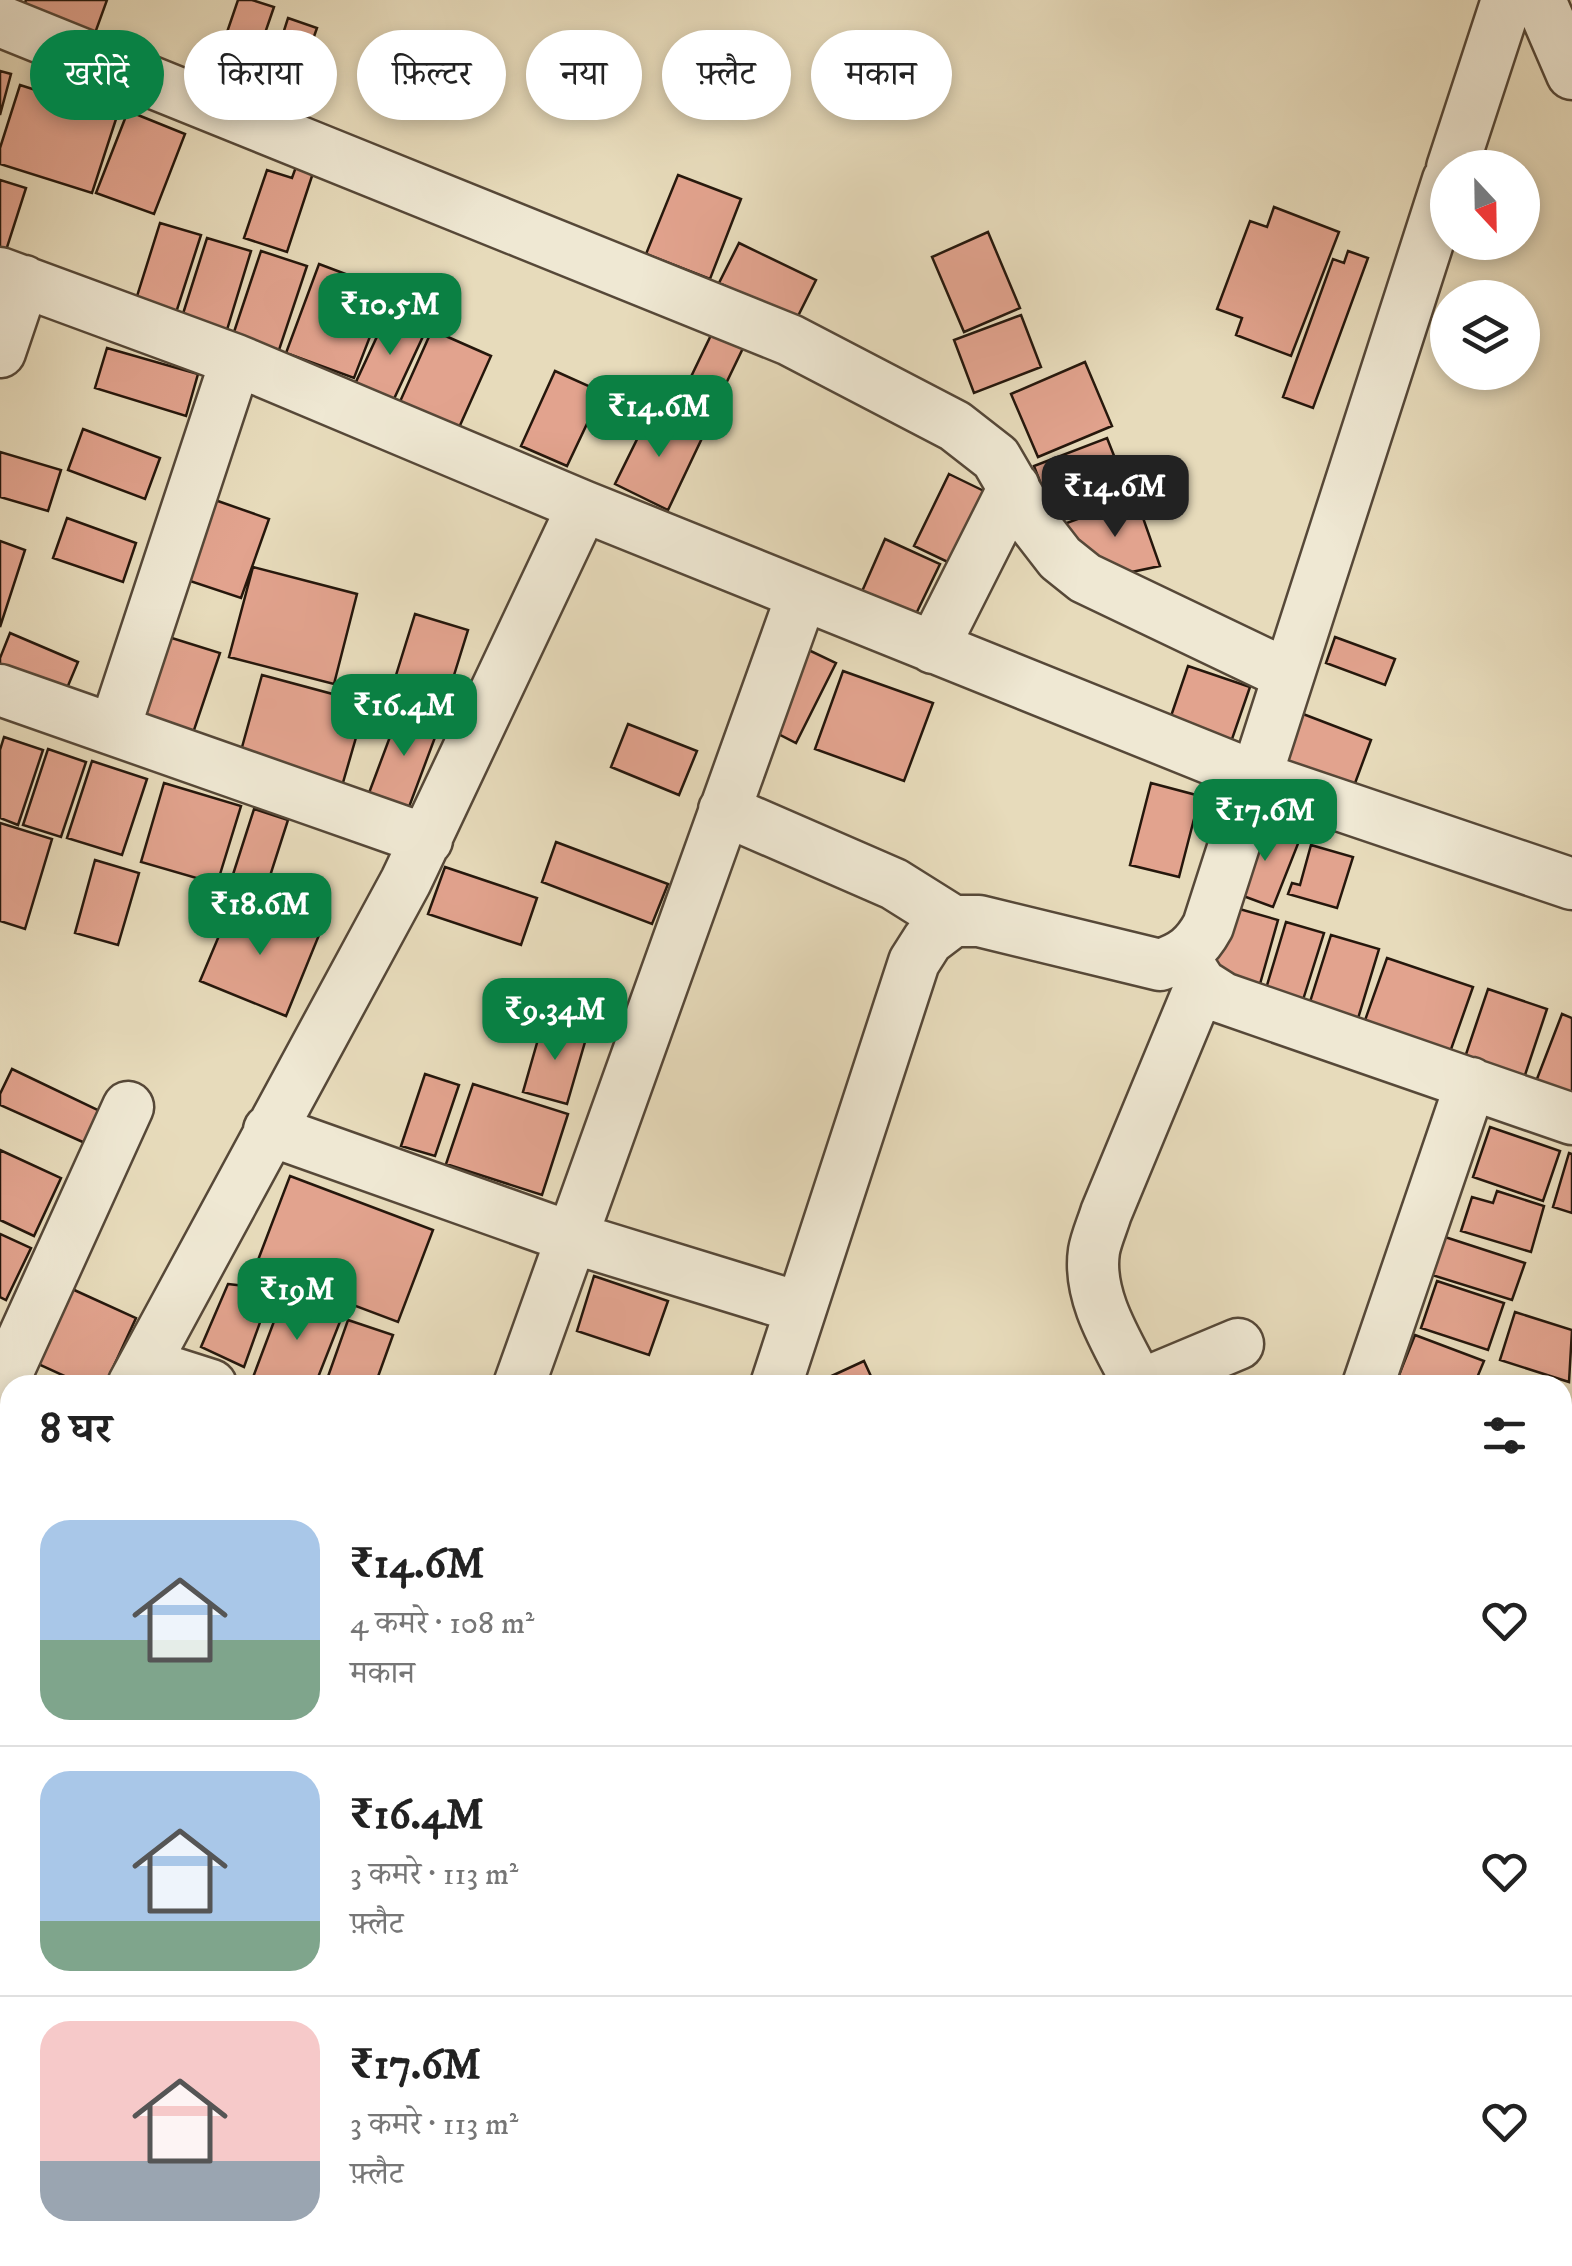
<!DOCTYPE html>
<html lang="hi">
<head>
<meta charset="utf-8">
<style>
	:root { --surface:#fff; --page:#f2f2f2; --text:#222; --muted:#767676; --line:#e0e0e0; --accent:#0b8043 }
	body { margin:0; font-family:"IM FELL DW Pica","Noto Serif Devanagari",serif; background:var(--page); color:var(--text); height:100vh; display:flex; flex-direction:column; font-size:38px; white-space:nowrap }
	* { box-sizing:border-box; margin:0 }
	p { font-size:32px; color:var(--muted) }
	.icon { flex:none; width:55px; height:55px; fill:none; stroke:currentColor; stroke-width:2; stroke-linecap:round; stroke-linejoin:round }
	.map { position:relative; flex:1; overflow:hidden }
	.side { position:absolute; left:0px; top:1375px; width:1572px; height:892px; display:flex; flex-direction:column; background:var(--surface); border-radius:30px 30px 0 0; box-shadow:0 5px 15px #0003 }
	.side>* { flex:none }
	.hud { position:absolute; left:30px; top:30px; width:1000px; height:90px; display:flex; gap:20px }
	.needle { width:65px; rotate:158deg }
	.fabs { position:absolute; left:1430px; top:150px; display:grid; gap:20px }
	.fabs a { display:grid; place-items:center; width:110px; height:110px; border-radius:50%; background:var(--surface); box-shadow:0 5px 15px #0003; font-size:50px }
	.price { position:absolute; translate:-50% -85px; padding:0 22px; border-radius:20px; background:var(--accent); color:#fff; font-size:32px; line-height:65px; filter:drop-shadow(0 2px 5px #0008) }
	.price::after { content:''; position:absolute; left:50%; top:60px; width:30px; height:22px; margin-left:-15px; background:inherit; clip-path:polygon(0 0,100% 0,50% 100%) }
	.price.current { background:#222; color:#fff }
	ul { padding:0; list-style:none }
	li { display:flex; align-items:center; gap:30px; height:250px; padding:0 40px }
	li+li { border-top:2px solid var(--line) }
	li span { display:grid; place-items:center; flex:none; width:280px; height:200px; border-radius:30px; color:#555 }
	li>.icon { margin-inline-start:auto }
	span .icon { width:120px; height:120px; fill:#fffc; stroke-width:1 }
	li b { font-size:42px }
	h2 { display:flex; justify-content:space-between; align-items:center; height:120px; padding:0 40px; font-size:42px }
	.tag { padding:0 35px; border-radius:45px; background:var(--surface); box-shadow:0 5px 15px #0003; font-size:35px; line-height:90px }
	.tag.current { background:var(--accent); color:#fff }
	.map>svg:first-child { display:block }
	.building { fill:#e2a38e; stroke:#25170c; stroke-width:2.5 }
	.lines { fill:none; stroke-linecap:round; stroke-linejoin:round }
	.minor-casing { stroke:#564838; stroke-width:55 }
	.minor { stroke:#efe8d3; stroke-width:50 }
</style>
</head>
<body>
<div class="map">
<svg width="1572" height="2266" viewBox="0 0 1572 2266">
	<rect width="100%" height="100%" fill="#e7dbbb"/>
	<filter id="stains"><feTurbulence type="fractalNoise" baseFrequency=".002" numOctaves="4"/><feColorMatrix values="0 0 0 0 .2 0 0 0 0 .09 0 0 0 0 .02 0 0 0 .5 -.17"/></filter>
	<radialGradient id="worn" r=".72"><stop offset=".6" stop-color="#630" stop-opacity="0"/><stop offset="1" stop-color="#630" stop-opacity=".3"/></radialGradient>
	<!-- building -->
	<path class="building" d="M26,0H107L90,47L18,21Z
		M238,0H252L274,7L244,94L210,82Z
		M288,18L317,28L286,116L258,105L284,41L281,40Z
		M0,71L11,74L0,115Z
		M20,85L117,116L92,193L0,164V148Z
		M128,111L185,134L154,214L96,193Z
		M297,164L314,170L287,252L244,238L267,170L292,178Z
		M678,175L741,199L710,279L646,254Z
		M0,180L26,188L1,266H0Z
		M1274,207L1339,232L1291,356L1236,335L1242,318L1217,309L1250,221L1267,227Z
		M160,223L201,235L173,322L133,309Z
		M988,232L1020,308L964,332L932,257Z
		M207,238L251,251L226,333L181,320Z
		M739,243L816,280L796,320L719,283Z
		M261,251L307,266L279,350L233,335Z
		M1348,251L1368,258L1313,408L1283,397L1333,259L1344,263Z
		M319,264L388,290L354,378L286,353Z
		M387,315L425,332L393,401L355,384Z
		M1021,315L1041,367L974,393L954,340Z
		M432,330L491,356L453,441L394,415Z
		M713,331L744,346L708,421L677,406Z
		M107,348L198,374L186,416L95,388Z
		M1085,362L1112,426L1038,457L1011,394Z
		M555,371L602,392L567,466L521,446Z
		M651,411L703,436L668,510L615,484Z
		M83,429L160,458L145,499L68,470Z
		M1107,438L1126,486L1052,514L1034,466Z
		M0,452L61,470L48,511L0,497Z
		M949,474L988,493L952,564L914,546Z
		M1136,498L1160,566L1103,578L1061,525Z
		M215,500L269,519L241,598L187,580Z
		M67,518L136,543L123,582L53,558Z
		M885,539L940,564L915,616L860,596Z
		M0,541L25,550L0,627Z
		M253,567L357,594L334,684L229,657Z
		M415,614L468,630L441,717L388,701Z
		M10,633L78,662L62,700L0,673V658Z
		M159,634L220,653L192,736L131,715Z
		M1335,637L1395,659L1385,685L1326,663Z
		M796,644L836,663L796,743L757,723Z
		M1188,666L1250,687L1231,742L1169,722Z
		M843,671L933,703L904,781L815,749Z
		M262,675L366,703L342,786L239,758Z
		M1290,709L1371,740L1351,794L1269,762Z
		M400,710L440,724L409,807L369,793Z
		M628,724L697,751L679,795L611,767Z
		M4,737L43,750L18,825L0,818V750Z
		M48,749L86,762L61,837L23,825Z
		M92,761L147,779L122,855L67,838Z
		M164,783L241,806L217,884L141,862Z
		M1151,783L1200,796L1179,877L1130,865Z
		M254,809L288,820L262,901L228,890Z
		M1288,819L1305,826L1273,907L1227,890L1252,827L1280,838Z
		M0,823L52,839L25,929L0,921Z
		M556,842L668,884L652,924L542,882Z
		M1311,845L1353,857L1337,908L1288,894L1292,883L1300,885Z
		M95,860L139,873L118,945L75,933Z
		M445,867L537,898L521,945L428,914Z
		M234,900L319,935L286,1016L200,981Z
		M1229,906L1278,920L1260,984L1237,977L1209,978Z
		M1286,922L1324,933L1302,1003L1265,992Z
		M1331,935L1379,949L1353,1035L1304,1021Z
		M1387,958L1473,987L1443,1072L1357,1043Z
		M1488,989L1547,1009L1519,1093L1460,1072Z
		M1562,1014L1572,1018V1098L1535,1084Z
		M543,1022L587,1035L567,1104L523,1092Z
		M12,1069L100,1111L85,1143L0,1105V1094Z
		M425,1074L459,1085L435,1156L401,1146Z
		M473,1084L568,1114L542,1195L446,1164Z
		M1490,1127L1560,1151L1543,1201L1473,1177Z
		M0,1150L61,1178L34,1236L0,1220Z
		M1569,1153L1572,1154V1213L1553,1207Z
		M290,1176L433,1230L398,1322L255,1268Z
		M1497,1191L1544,1206L1531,1252L1461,1231L1472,1197L1493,1203Z
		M0,1234L31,1248L6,1300L0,1297Z
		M1445,1237L1525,1263L1512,1300L1432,1275Z
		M594,1276L668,1301L649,1355L577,1331Z
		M1437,1281L1504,1303L1488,1350L1421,1328Z
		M228,1284L272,1289L244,1367L201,1347Z
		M72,1289L136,1318L105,1385H84L38,1364Z
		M285,1292L343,1314L315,1385H265L252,1380Z
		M1515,1312L1572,1330L1569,1382L1500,1360Z
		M348,1320L393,1335L375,1385H325Z
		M1415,1335L1484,1361L1474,1385H1395Z
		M864,1361L875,1385H812Z
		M0,1464L10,1469L7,1526L0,1523Z
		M1572,1866V1940L1562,1907V1868Z
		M0,1869L10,1873V1954L0,1950Z
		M0,2087L10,2090V2174L0,2170Z
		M0,2233L10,2238V2258H20L16,2266H0Z
		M68,2258H145L140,2266H82Z
		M251,2258H305L328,2266H248Z
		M861,2258H939L935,2266H858Z"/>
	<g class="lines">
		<defs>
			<path id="minor" d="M1540,0L1572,74
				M0,21L790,340L955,426L996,458L1036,527L1060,558L1085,578L1288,675
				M1452,168L1507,0
				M0,273L236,360L583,506L1256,777L1572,884
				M0,352L24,281
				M933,648L1014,487
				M0,690L427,840
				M114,730L236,360
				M724,810L894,884L953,921
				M1185,959L1201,984L1223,998L1572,1119
				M269,1130L570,1237L801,1308
				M145,1364L211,1385
				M133,1385L406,881L583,506
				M519,1385L802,595
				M776,1385L914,962L928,940L953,921H979L1160,965C1184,957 1196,948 1208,926L1448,180
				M1139,1385C1119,1345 1087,1298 1094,1251C1096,1239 1102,1226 1106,1213L1201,984
				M1140,1385L1238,1344
				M1368,1385L1471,1083
				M0,1389L128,1107
				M1562,1540L1572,1512
				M1562,1596L1572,1599
				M0,1630L10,1612
				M0,1702L10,1705
				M1562,1983L1572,1979
				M0,2043L10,2047
				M1562,2138L1572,2132
				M1562,2202L1572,2207
				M576,2258L597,2266
				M197,2266L201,2258
				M486,2266L489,2258
				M1374,2266L1381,2258"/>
		</defs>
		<!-- minor casing -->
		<use href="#minor" class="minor-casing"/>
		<!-- minor -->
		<use href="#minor" class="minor"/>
	</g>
	<rect width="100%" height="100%" filter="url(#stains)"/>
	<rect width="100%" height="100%" fill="url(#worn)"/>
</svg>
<div class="fabs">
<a><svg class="needle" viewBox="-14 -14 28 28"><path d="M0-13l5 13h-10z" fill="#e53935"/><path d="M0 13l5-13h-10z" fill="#767676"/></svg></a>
<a><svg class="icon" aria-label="layers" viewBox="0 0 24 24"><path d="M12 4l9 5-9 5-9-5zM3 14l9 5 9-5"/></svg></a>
</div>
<b class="price" style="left:390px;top:358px">₹10.5M</b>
<b class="price" style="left:659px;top:460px">₹14.6M</b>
<b class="price current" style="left:1115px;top:540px">₹14.6M</b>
<b class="price" style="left:404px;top:759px">₹16.4M</b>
<b class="price" style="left:1265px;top:864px">₹17.6M</b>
<b class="price" style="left:260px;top:958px">₹18.6M</b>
<b class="price" style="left:555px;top:1063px">₹9.34M</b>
<b class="price" style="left:297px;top:1343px">₹19M</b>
<div class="hud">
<a class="tag current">खरीदें</a>
<a class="tag">किराया</a>
<a class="tag">फ़िल्टर</a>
<a class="tag">नया</a>
<a class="tag">फ़्लैट</a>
<a class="tag">मकान</a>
</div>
<section class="side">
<h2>8 घर<svg class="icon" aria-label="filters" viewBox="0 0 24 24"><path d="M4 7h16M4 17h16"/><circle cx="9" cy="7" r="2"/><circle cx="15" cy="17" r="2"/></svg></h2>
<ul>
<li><span style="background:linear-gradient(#a9c7e8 60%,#7fa58c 0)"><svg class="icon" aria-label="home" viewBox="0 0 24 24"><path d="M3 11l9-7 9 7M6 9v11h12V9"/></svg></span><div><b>₹14.6M</b><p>4 कमरे · 108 m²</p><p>मकान</p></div><svg class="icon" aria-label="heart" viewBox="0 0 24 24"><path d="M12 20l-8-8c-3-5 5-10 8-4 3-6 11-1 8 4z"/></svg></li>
<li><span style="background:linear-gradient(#a9c7e8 75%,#7fa58c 0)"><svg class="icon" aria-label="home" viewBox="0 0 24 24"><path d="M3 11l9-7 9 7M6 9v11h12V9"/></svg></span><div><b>₹16.4M</b><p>3 कमरे · 113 m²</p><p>फ़्लैट</p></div><svg class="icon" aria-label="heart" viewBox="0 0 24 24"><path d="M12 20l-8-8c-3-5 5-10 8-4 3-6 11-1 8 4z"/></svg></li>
<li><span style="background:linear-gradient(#f6c9c9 70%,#9aa5b1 0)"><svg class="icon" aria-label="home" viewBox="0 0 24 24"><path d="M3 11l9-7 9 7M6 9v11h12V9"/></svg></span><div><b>₹17.6M</b><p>3 कमरे · 113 m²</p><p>फ़्लैट</p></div><svg class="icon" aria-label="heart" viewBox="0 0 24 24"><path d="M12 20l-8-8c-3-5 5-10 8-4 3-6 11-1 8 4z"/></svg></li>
</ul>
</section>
</div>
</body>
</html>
